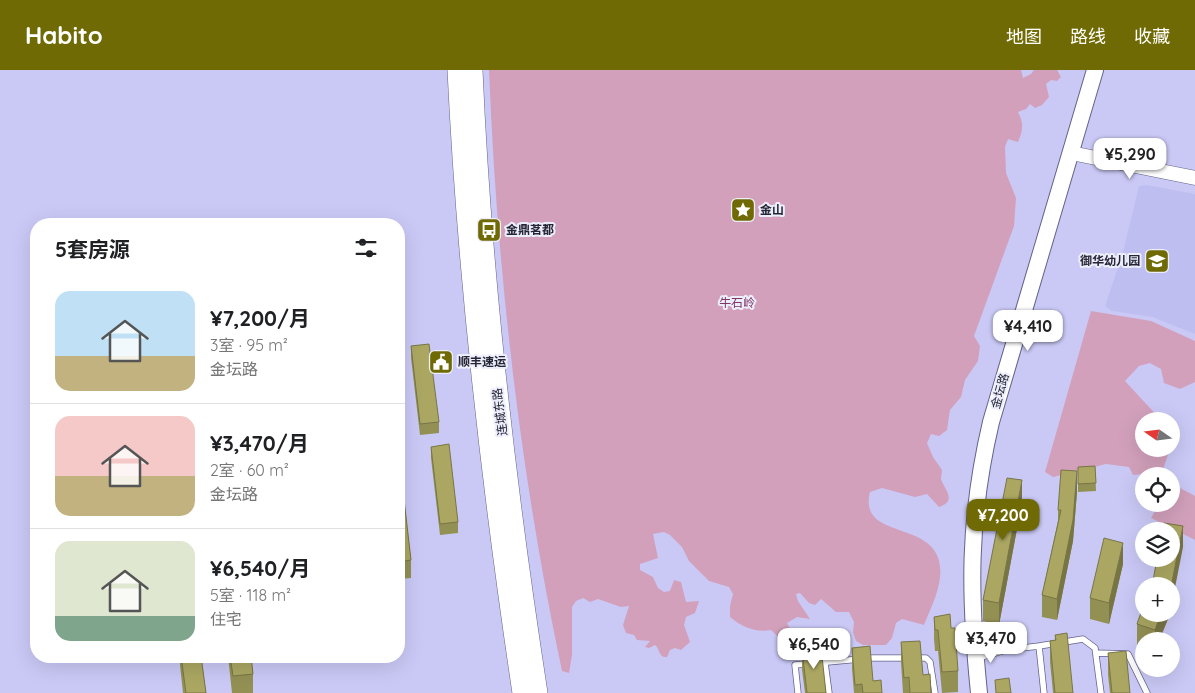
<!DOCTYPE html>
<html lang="zh">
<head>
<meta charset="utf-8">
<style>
	:root { --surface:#fff; --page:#f6f6f6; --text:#202124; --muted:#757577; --line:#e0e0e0; --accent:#706a04 }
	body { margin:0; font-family:Quicksand,"Noto Sans SC",sans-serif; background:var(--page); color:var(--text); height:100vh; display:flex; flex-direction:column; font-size:19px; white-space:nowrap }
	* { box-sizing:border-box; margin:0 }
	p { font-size:16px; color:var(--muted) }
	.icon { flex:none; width:28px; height:28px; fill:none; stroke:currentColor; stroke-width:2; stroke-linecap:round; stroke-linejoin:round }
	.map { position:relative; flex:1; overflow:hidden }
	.details { position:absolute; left:30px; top:148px; width:375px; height:445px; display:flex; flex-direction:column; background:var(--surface); border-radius:20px; box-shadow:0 5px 20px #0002 }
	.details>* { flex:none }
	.needle { width:32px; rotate:284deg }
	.tools { position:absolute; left:1135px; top:342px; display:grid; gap:10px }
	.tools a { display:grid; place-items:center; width:45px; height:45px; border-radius:50%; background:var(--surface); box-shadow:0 5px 20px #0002; font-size:25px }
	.price { position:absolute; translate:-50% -42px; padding:0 11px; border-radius:10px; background:#fff; color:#222; font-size:16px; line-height:32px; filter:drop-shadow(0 1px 2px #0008) }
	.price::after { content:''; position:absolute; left:50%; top:30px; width:15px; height:11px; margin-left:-8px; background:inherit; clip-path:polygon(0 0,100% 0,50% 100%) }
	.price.current { background:var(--accent); color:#fff }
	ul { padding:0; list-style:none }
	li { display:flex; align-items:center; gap:15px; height:125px; padding:0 25px }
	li+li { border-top:1px solid var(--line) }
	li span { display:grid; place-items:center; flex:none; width:140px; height:100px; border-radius:15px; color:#555 }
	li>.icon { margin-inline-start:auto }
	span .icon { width:60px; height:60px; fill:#fffc; stroke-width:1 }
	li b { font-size:21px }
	h2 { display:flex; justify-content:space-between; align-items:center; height:60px; padding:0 25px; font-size:21px }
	header { display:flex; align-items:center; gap:30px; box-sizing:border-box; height:70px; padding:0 25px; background:var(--accent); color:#fff }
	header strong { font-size:24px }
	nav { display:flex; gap:28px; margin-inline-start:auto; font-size:18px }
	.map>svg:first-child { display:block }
	.built { fill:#bfbef1 }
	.green { fill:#d2a0bb }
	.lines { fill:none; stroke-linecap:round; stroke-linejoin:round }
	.service-casing { stroke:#63628a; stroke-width:7 }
	.tertiary-casing { stroke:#63628a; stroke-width:15 }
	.secondary-casing { stroke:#63628a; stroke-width:18 }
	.primary-casing { stroke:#63628a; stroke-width:20 }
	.service { stroke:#fff; stroke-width:5.5 }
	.tertiary { stroke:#fff; stroke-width:14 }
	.secondary { stroke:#fff; stroke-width:16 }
	.primary { stroke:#fff; stroke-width:19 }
	.wall { fill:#939054 }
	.shaded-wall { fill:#787545 }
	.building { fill:#aba762; stroke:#787545 }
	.labels { text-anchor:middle; stroke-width:4; stroke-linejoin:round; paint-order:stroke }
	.poi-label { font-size:12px; font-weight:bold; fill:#252535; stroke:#edeefb; text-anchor:start }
	.park-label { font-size:12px; fill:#813564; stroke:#edeefb }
	.street-label { font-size:12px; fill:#252535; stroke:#edeefb }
</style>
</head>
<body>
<header>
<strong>Habito</strong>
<nav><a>地图</a><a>路线</a><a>收藏</a></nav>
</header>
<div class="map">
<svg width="1195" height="623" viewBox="0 0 1195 623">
	<rect width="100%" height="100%" fill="#cac9f6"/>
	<!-- built -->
	<path class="built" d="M1147,115L1195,124V264L1152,247L1112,241L1105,236L1123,182L1139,116Z"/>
	<!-- green -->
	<path class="green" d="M489,0H1021L1023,8L1031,4L1034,0H1057L1061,7L1057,11L1051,10L1046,14L1049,27L1042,35L1035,38L1030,34L1026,39L1018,42C1024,53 1023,61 1018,72L1008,69L1005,77L1006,103L1016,128L1014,156L974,266L980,276L978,291L965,310L961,327L950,340L947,360L939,366L931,364L927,373L933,387L942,400C942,403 941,406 941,409C944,419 958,431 939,437L927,424L915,427L882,418L870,422C857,475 947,445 940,508C938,524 930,540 924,555L902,549L896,553L892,568L886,575H863L856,571L853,562L854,552L849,542H836L821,529L815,535L809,533L800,523L796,524L798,531L810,549L797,547L787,553L798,575L792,580L771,560C756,563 742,557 730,547V536L733,524L729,517L709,511L689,491L682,477L670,465L664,462L653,464L658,488L640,494V500L653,507L658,518L664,522L670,521L674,510L681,512L686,532L699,531L695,543L686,547L684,555L690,572L681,580L675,578L670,580L667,587C658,588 661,580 655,575L649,578L645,577L650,571L637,570L634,565L626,563L623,555L629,536L621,537L598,529L590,532L583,528L576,531L572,537V585L569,603L562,601C520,403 497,202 489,0Z
		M1091,241L1151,251L1195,271V312L1180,319L1164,313L1161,299L1150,293L1139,296L1125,311L1161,350L1144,351V379H1170L1162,402L1133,405L1129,397L1106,394L1053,407L1045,402Z
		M1180,418L1195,426V470L1151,448L1159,434H1171V420Z"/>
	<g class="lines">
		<defs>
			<path id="service" d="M1096,583L1128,584L1147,623
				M978,588L1006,580L1039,576
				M825,593L829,623
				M798,623L795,595L871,588H926L930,592L935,623
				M1044,623L1039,576L1083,569L1095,578L1101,623"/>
			<path id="tertiary" d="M1071,83L1195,108"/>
			<path id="secondary" d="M979,623C969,524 968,450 991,352L1095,0"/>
			<path id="primary" d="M457,0C467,209 491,416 522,623
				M473,0C482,209 506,416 538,623"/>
		</defs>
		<!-- service casing -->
		<use href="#service" class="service-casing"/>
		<!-- tertiary casing -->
		<use href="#tertiary" class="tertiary-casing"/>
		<!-- secondary casing -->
		<use href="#secondary" class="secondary-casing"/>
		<!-- primary casing -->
		<use href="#primary" class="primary-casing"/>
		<!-- service -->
		<use href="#service" class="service"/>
		<!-- tertiary -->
		<use href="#tertiary" class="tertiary"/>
		<!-- secondary -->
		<use href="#secondary" class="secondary"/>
		<!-- primary -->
		<use href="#primary" class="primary"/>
	</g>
	<!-- wall -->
	<path class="wall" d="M411,276L439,352V363L420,365L411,288Z
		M431,377L458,452V463L440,465L431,388Z
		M399,386L411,490V508L399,509Z
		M1095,396L1096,421L1078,422V397Z
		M1077,422L1073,471L1057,550L1042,547V525L1058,451V440Z
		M1022,432L999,555L983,551V530Z
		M1123,494L1109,554L1090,549V528Z
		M1144,544H1170L1159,571H1144V577L1137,575V554Z
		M934,547L951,558L958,601V622L942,623L938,581H935L934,568Z
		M1055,565L1073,623H1053L1050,592V571L1055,570Z
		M901,572L923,605L931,623H903L901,593Z
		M852,578L873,611L882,623H854L852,599Z
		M802,579L826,623H805L802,600Z
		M1108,583L1130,623H1110L1108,605Z
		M180,586H201L206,623H183L180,595Z
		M228,586H251L253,604V623H232Z
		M280,586H302V590L281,592Z"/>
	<!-- shaded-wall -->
	<path class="shaded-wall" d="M1077,401V422L1073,471L1057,550V529Z
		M1022,410V432L999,555V533Z
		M1183,456V477L1171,538V517Z
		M1123,473V494L1109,554V533Z
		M1161,544H1170L1159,571H1155V560Z"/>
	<!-- building -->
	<path class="building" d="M429,274L439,352L420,354L411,276Z
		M449,374L458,452L440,454L431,377Z
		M399,386L411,490L399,492Z
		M1095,396L1096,413L1078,414V397Z
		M1061,400L1077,401L1073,450L1057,529L1042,525L1061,440H1058Z
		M1007,408L1022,410L999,533L983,530Z
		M1164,453L1183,456L1171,517V516H1152L1157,489H1171V461H1163Z
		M1104,468L1123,473L1109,533L1090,528Z
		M1144,534V544H1161L1155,560L1137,554Z
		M950,544L951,558H955L958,601L942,602L938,560H935L934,547Z
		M1067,563L1073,623H1055L1050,571L1056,570L1055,565Z
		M920,571L923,605L930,604L931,623H910L909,607L904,608L901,572Z
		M870,576L873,611L881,610L882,623H863L862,614L855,615L852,578Z
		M821,577L826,623H807L802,579Z
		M1126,581L1130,623H1112L1108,583Z
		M181,586H201L206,623H186Z
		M230,586H251L253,604L233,606Z
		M1009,608L1011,623H996L995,610Z"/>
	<!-- icons -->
	<defs>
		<symbol id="sight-square" viewBox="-11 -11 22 22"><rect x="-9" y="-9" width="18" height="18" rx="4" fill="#706a04" stroke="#edeefb"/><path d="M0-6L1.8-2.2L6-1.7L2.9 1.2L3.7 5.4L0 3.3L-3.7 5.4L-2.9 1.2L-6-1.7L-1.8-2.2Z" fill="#fff"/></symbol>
		<symbol id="bus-square" viewBox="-11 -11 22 22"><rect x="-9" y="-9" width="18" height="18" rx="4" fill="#706a04" stroke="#edeefb"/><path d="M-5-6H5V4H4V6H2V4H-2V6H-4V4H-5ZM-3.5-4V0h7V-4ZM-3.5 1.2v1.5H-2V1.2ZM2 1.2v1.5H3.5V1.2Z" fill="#fff"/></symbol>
		<symbol id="school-square" viewBox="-11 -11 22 22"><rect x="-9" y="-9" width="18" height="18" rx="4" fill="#706a04" stroke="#edeefb"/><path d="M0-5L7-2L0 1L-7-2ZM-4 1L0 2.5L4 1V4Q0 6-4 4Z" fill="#fff"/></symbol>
		<symbol id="civic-square" viewBox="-11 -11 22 22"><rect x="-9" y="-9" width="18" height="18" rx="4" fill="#706a04" stroke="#edeefb"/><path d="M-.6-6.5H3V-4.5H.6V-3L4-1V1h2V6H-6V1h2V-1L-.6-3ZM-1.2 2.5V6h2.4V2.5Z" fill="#fff"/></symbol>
	</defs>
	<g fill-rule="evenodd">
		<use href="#sight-square" x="729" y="126" width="28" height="28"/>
		<use href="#bus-square" x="475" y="146" width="28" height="28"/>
		<use href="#school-square" x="1143" y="177" width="28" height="28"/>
		<use href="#civic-square" x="427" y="278" width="28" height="28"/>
	</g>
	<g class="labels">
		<!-- poi labels -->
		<g class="poi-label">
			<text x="760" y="144">金山</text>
			<text x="506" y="164">金鼎茗都</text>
			<text x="1140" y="195" text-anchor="end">御华幼儿园</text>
			<text x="458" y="296">顺丰速运</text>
		</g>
		<!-- park labels -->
		<g class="park-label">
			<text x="737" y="237">牛石岭</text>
		</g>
		<!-- street labels -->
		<g class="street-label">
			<text transform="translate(1000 321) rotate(-74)" y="4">金坛路</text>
			<text transform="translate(500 342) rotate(-97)" y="4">连城东路</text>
		</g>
	</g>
</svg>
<div class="tools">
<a><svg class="needle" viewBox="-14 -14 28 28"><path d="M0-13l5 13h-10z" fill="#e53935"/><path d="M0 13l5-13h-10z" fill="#757577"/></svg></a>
<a><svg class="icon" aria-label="locate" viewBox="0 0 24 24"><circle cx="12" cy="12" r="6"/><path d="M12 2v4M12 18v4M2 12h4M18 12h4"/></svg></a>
<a><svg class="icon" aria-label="layers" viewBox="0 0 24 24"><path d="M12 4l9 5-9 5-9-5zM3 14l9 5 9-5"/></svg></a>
<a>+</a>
<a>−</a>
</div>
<b class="price" style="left:1130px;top:110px">¥5,290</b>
<b class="price" style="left:1028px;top:282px">¥4,410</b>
<b class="price current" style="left:1003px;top:471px">¥7,200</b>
<b class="price" style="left:991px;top:594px">¥3,470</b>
<b class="price" style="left:814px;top:600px">¥6,540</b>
<section class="details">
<h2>5套房源<svg class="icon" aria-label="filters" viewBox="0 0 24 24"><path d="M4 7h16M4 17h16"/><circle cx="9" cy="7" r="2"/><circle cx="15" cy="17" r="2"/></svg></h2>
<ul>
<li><span style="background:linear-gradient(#bfe0f5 65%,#c2b280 0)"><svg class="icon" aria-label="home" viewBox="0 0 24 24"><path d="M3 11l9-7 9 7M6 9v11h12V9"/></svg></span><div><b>¥7,200/月</b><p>3室 · 95 m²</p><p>金坛路</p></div></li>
<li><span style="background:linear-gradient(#f6c9c9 60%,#c2b280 0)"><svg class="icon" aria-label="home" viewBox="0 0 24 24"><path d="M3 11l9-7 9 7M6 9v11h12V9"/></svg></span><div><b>¥3,470/月</b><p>2室 · 60 m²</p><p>金坛路</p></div></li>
<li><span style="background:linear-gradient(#dfe7d0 75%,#7fa58c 0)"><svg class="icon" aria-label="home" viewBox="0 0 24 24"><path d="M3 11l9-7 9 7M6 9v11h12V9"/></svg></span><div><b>¥6,540/月</b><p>5室 · 118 m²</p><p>住宅</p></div></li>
</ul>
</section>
</div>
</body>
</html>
